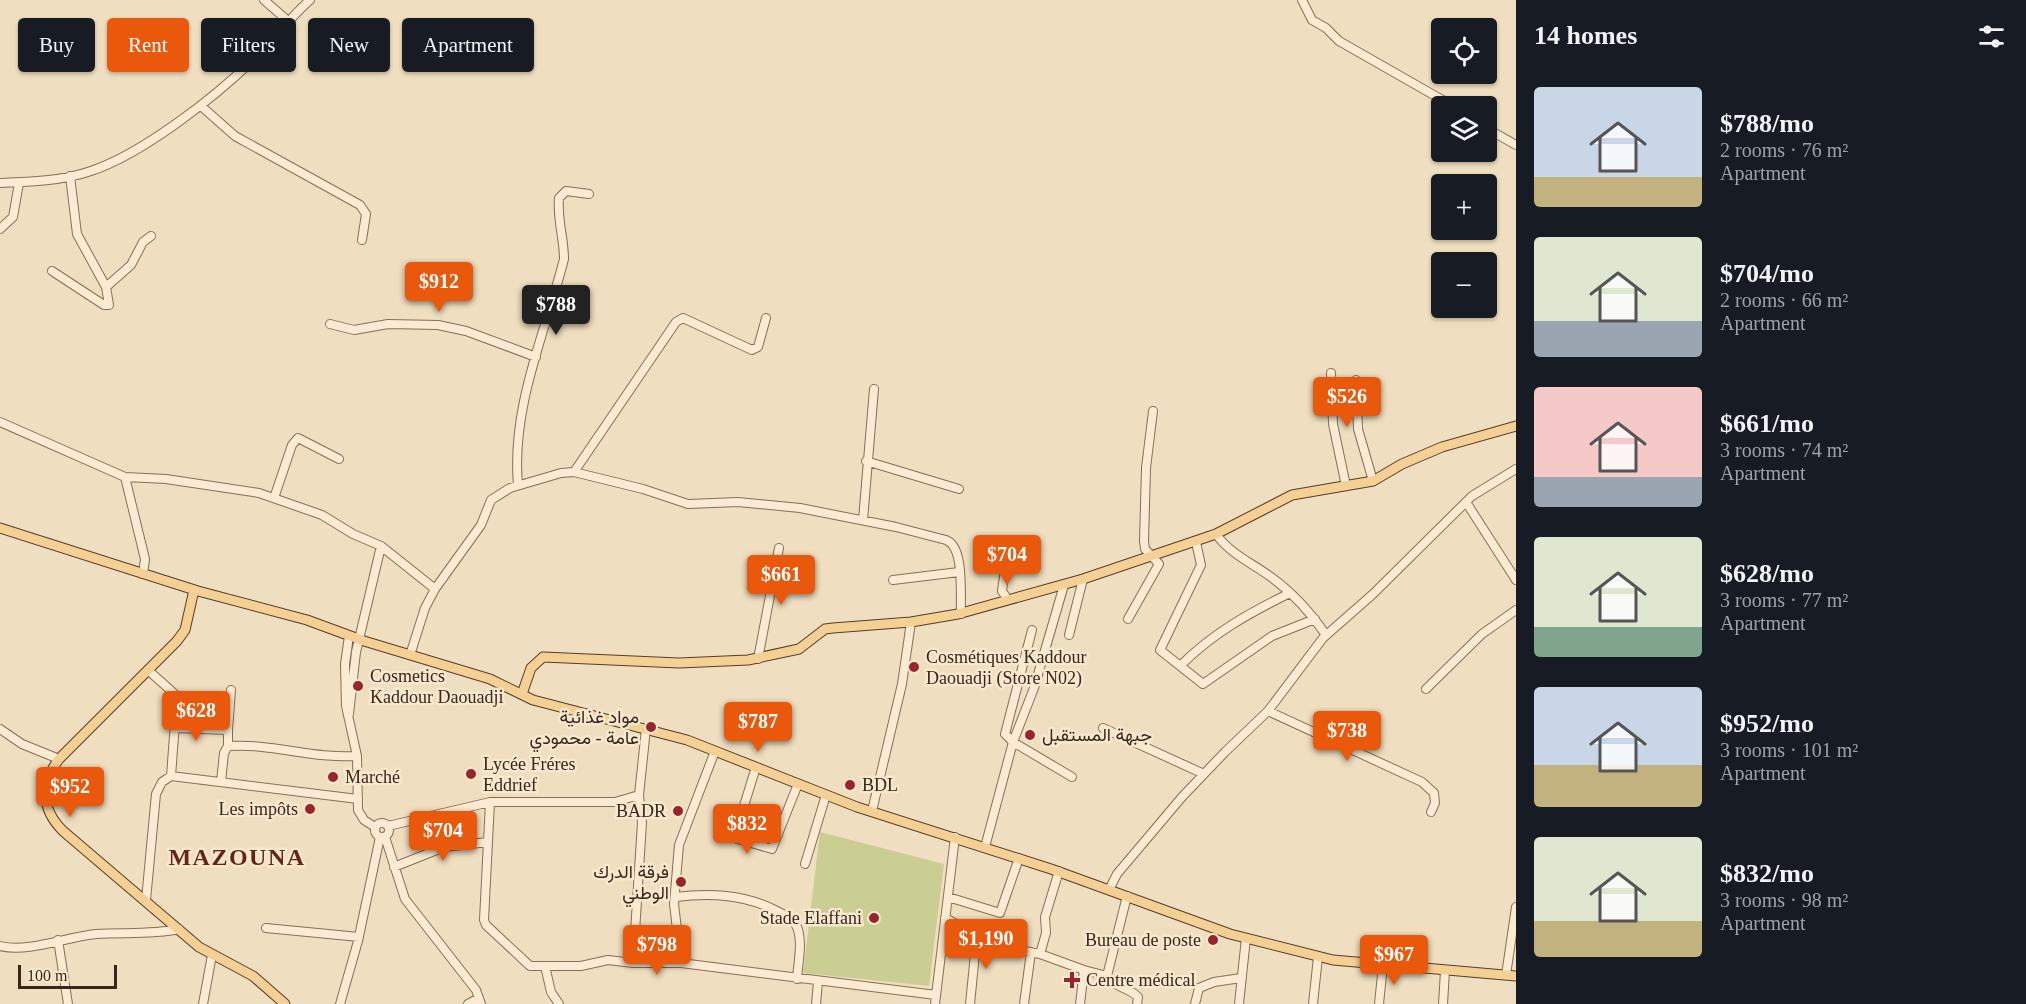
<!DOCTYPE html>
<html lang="en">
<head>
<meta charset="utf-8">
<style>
	:root { --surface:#171b24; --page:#242831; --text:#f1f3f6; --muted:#9ea1a6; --accent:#ea580c }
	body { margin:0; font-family:"Times New Roman",Vazirmatn,serif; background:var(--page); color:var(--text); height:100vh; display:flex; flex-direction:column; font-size:22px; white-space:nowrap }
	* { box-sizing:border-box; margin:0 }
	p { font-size:20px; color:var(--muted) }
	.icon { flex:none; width:33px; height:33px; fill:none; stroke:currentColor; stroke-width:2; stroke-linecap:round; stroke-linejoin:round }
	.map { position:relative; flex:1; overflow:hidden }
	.drawer { display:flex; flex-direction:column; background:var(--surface); width:510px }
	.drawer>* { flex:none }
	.hud { position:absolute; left:18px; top:18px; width:570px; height:54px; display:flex; gap:12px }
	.buttons { position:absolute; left:1431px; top:18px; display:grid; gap:12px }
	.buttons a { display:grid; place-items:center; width:66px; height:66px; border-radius:6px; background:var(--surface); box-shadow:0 2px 4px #0004; font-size:30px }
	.scale { position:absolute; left:18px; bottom:15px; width:99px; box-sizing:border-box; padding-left:6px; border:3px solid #37271c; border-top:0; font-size:16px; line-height:21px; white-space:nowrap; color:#37271c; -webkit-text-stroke:4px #f7e8ce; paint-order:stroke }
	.price { position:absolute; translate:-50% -51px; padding:0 14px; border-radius:6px; background:var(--accent); color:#fff; font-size:20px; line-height:39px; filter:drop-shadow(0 2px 3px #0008) }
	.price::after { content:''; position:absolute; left:50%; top:36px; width:18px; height:14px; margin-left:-9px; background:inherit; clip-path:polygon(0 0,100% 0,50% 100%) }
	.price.selected { background:#222; color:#fff }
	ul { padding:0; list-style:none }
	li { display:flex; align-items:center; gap:18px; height:150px; padding:0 18px }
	li span { display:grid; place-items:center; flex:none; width:168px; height:120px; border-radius:6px; color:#555 }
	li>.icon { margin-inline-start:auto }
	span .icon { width:72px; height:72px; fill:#fffc; stroke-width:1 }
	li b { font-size:26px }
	h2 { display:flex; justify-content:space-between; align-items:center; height:72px; padding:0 18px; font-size:26px }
	.chip { padding:0 21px; border-radius:6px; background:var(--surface); box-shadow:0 2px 4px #0004; font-size:21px; line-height:54px }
	.chip.selected { background:var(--accent); color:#fff }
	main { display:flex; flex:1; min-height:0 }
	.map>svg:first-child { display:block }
	.green { fill:#cbce92 }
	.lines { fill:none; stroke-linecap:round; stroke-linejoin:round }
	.minor-casing { stroke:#886e56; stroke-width:10 }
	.major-casing { stroke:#563c2b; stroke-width:11 }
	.minor { stroke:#faebd2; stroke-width:8 }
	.major { stroke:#f5d094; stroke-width:9 }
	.poi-dot { fill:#9a242d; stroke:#f7e8ce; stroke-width:2 }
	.labels { text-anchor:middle; stroke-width:5; stroke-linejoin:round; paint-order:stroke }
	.poi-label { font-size:18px; fill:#37271c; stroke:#f7e8ce; text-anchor:start }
	.district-label { font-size:24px; font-weight:bold; letter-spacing:1.5px; fill:#662419; stroke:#f7e8ce }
</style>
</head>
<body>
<main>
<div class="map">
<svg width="1516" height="1004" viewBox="0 0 1516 1004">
	<rect width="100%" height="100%" fill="#efdebf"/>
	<!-- green -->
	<path class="green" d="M820,832L944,864L929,986L803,973Z"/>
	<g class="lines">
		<defs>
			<path id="minor" d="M264,0L288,21
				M1302,0L1312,20L1326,28L1339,41L1453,106
				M201,106L235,136L360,205L366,214L362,240
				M1486,128L1516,145
				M0,183C30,182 62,181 91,171C142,154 214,98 253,60C274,41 289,18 310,0
				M0,229L13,217L19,183
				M52,271L104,305H109L106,287L77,234L70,176
				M106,287L131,265L143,242L151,236
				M330,324L354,330L388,324L438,325L466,331L536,357
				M1331,373L1333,424L1346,486
				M1356,380L1358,429L1373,481
				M0,422L125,477
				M866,461L959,489
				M574,472L676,322L683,318L752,350L758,347L766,318
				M518,485C511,407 545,334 564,259C564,238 557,219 559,198L566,191L589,194
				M274,498L292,445L298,438L339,459
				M1466,502L1516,580
				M863,520L874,389
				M1216,534C1230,554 1252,563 1271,577C1293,593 1311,613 1326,635
				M1196,542L1201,565L1160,650L1203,684L1272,636L1315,619
				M1006,562L1002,591L1008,600
				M143,574L145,559L125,477L166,479L259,493L322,515L353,534L381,546L435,589L425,608L410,655
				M893,580L959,572
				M435,589L481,525L491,500L510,488L561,473L574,472L643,489L688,504L738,502L800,508L896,527L946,540C965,547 960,595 961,614
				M1128,619L1159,564L1145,549L1144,541L1146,468L1153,411
				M1032,630L1005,734L1013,742L1072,777
				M1069,635L1083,579
				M349,636L345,664L346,706L357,756L358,810L364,820L375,827
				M758,659L779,548
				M1180,666C1213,633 1249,613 1290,593
				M149,671L177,696L171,776
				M1426,689L1482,634L1516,610
				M1268,711L1422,782L1434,793L1435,803L1431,812
				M349,714L356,652L381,546
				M174,728L228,730V746
				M1103,728L1204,774
				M0,729L22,744L59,759
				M646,729L639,795L642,823L633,963H681L936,995
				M228,730L231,690
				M756,767L734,838L772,849L798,784
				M221,782L224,753L228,746C271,743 313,759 357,756
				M490,802L484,920L486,925L530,966H545L551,992L559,1004
				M872,811L902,684L911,622
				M740,821L778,835
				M375 830a7 7 0 1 1 14 0a7 7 0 1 1-14 0Z
				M388,826L490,802H615L639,795
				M385,837L405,899L476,990L481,1004
				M985,847L1013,742L1034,688L1064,585
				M805,864L826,795
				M394,867L444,847L488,842
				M1059,871L1045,917L1046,933L1040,954L1084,970
				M1109,890L1117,874L1182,797L1225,752L1268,711L1323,638L1373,594L1472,496L1516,469
				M1127,896L1107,976C1115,988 1130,988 1138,997L1137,1004
				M675,897C710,893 743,894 775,910C783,914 794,919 797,927C803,942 798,963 797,979
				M948,897L1000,913L1019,858
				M146,900L156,794L162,782L171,776L358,799
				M945,918L996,945L1040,954
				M266,928L359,937
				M58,940L68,1004
				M0,946C28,953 66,937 96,934C123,932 151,935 179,929
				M681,963L674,904L679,845L715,751
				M545,966H581L608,960L633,963
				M1506,975L1516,907
				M203,1004L212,955
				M340,1004L358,941L380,837
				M468,1004L479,998
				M816,1004L818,982
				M935,1004L955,837
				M970,1004L977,934
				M1024,1004L1031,952
				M1080,1004L1084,970L1107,976
				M1195,1004L1199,988L1214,982L1241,978
				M1239,1004L1246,938
				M1313,1004L1318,957
				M1379,1004L1383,965
				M1443,1004L1445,971"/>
			<path id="major" d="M0,528L198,591L307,620L364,641L490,679L533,700L687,740L857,807L1051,869L1230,934L1333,960L1516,976
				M194,590L185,630L177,641L59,759C40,784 41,809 63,831L199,947L253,976L285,1004
				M522,694L531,668L543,657L679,663L748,660L799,649L825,629L833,628L911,622L958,614L1083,579L1216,534L1292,495L1373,481L1402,464L1442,447L1516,426"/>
		</defs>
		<!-- minor casing -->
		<use href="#minor" class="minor-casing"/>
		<!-- major casing -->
		<use href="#major" class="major-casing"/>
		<!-- minor -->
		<use href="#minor" class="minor"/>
		<!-- major -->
		<use href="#major" class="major"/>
	</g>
	<!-- markers -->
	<g class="poi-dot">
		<circle cx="914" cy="667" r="6"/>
		<circle cx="358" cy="686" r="6"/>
		<circle cx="651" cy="727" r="6"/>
		<circle cx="1030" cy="735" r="6"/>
		<circle cx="471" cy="774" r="6"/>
		<circle cx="333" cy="777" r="6"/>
		<circle cx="850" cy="785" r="6"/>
		<circle cx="310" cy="809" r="6"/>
		<circle cx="678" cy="811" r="6"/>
		<circle cx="681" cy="882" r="6"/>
		<circle cx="874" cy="918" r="6"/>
		<circle cx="1213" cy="940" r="6"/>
		<path d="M1069 971h6v6h6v6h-6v6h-6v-6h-6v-6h6z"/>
	</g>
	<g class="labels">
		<!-- poi labels -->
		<g class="poi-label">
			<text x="926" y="663">Cosmétiques Kaddour<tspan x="926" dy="21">Daouadji (Store N02)</tspan></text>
			<text x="370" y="682">Cosmetics<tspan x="370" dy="21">Kaddour Daouadji</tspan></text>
			<text x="639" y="723" text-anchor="end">مواد غذائية<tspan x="639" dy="21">عامة - محمودي</tspan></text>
			<text x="1042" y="741">جبهة المستقبل</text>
			<text x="483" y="770">Lycée Fréres<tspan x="483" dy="21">Eddrief</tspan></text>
			<text x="345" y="783">Marché</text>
			<text x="862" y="791">BDL</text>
			<text x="298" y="815" text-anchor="end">Les impôts</text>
			<text x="666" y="817" text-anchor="end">BADR</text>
			<text x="669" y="878" text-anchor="end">فرقة الدرك<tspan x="669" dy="21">الوطني</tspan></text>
			<text x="862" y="924" text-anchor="end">Stade Elaffani</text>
			<text x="1201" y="946" text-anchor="end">Bureau de poste</text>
			<text x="1086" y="986">Centre médical</text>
		</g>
		<!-- district labels -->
		<g class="district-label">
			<text x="237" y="865">MAZOUNA</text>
		</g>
	</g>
</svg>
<div class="buttons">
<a><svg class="icon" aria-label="locate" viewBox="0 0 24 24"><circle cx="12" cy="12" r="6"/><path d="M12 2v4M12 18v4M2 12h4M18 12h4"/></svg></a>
<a><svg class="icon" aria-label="layers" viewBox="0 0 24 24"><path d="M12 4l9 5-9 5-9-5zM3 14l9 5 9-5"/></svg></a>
<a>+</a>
<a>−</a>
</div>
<div class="scale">100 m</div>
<b class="price" style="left:439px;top:313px">$912</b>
<b class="price selected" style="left:556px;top:336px">$788</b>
<b class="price" style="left:1347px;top:428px">$526</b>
<b class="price" style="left:1007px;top:586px">$704</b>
<b class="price" style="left:781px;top:606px">$661</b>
<b class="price" style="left:196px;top:742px">$628</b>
<b class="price" style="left:758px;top:753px">$787</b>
<b class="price" style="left:1347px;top:762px">$738</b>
<b class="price" style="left:70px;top:818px">$952</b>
<b class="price" style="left:747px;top:855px">$832</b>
<b class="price" style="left:443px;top:862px">$704</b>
<b class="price" style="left:986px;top:970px">$1,190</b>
<b class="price" style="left:657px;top:976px">$798</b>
<b class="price" style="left:1394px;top:986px">$967</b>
<div class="hud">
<a class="chip">Buy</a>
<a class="chip selected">Rent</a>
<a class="chip">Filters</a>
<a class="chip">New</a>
<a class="chip">Apartment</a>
</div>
</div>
<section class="drawer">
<h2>14 homes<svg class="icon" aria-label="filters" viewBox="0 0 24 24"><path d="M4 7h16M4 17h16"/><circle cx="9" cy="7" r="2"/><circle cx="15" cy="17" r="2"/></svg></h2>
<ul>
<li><span style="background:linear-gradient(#c9d6e8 75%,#c2b280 0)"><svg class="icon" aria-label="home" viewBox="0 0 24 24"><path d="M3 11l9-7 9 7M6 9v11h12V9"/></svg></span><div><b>$788/mo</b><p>2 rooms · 76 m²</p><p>Apartment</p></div></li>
<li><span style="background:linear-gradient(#dfe7d0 70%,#9aa5b1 0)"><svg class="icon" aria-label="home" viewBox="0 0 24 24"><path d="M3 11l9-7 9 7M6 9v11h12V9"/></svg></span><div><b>$704/mo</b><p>2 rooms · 66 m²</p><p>Apartment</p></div></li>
<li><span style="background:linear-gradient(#f6c9c9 75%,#9aa5b1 0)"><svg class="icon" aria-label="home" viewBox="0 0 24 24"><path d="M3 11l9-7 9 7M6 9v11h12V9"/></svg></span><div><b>$661/mo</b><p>3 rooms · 74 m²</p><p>Apartment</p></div></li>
<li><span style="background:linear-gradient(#dfe7d0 75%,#7fa58c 0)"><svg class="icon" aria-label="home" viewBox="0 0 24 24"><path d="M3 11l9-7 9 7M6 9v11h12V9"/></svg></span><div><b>$628/mo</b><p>3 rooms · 77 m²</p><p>Apartment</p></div></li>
<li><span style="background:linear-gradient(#c9d6e8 65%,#c2b280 0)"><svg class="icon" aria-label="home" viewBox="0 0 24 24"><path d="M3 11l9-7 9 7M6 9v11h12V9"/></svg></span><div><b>$952/mo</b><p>3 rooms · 101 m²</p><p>Apartment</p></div></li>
<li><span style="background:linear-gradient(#dfe7d0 70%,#c2b280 0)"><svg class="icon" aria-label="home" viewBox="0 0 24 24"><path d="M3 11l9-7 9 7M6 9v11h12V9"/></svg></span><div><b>$832/mo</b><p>3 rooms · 98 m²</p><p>Apartment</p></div></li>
</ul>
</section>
</main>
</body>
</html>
